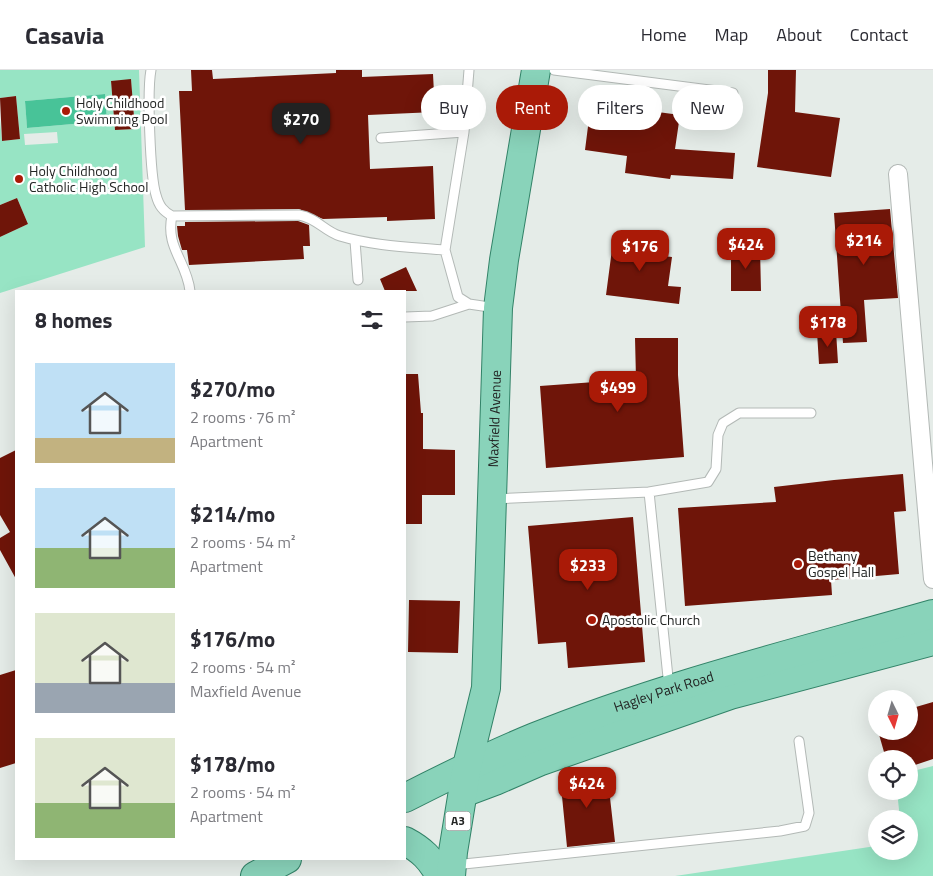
<!DOCTYPE html>
<html lang="en">
<head>
<meta charset="utf-8">
<style>
	:root { --surface:#fff; --page:#f2f2f3; --text:#2b2b33; --muted:#7c7c81; --line:#e1e1e2; --accent:#aa1a07 }
	body { margin:0; font-family:"Titillium Web",sans-serif; background:var(--page); color:var(--text); height:100vh; display:flex; flex-direction:column; font-size:19px; white-space:nowrap }
	* { box-sizing:border-box; margin:0 }
	p { font-size:16px; color:var(--muted) }
	.icon { flex:none; width:28px; height:28px; fill:none; stroke:currentColor; stroke-width:2; stroke-linecap:round; stroke-linejoin:round }
	.map { position:relative; flex:1; overflow:hidden }
	.panel { position:absolute; left:15px; top:220px; width:391px; height:570px; display:flex; flex-direction:column; background:var(--surface); border-radius:0px; box-shadow:0 5px 20px #0002 }
	.panel>* { flex:none }
	.top-card { position:absolute; left:421px; top:15px; width:436px; height:45px; display:flex; gap:10px }
	.needle { width:32px; rotate:175deg }
	.buttons { position:absolute; left:868px; top:620px; display:grid; gap:10px }
	.buttons a { display:grid; place-items:center; width:50px; height:50px; border-radius:50%; background:var(--surface); box-shadow:0 5px 20px #0002; font-size:25px }
	.price { position:absolute; translate:-50% -42px; padding:0 11px; border-radius:10px; background:var(--accent); color:#fff; font-size:16px; line-height:32px; filter:drop-shadow(0 1px 2px #0008) }
	.price::after { content:''; position:absolute; left:50%; top:30px; width:15px; height:11px; margin-left:-8px; background:inherit; clip-path:polygon(0 0,100% 0,50% 100%) }
	.price.on { background:#222; color:#fff }
	ul { padding:0; list-style:none }
	li { display:flex; align-items:center; gap:15px; height:125px; padding:0 20px }
	li span { display:grid; place-items:center; flex:none; width:140px; height:100px; border-radius:0px; color:#555 }
	li>.icon { margin-inline-start:auto }
	span .icon { width:60px; height:60px; fill:#fffc; stroke-width:1 }
	li b { font-size:21px }
	h2 { display:flex; justify-content:space-between; align-items:center; height:60px; padding:0 20px; font-size:21px }
	.pill { padding:0 18px; border-radius:22px; background:var(--surface); box-shadow:0 5px 20px #0002; font-size:18px; line-height:45px }
	.pill.on { background:var(--accent); color:#fff }
	header { display:flex; align-items:center; gap:30px; box-sizing:border-box; height:70px; padding:0 25px; background:var(--surface); border-bottom:1px solid var(--line) }
	header strong { font-size:24px }
	nav { display:flex; gap:28px; margin-inline-start:auto; font-size:18px }
	.map>svg:first-child { display:block }
	.green { fill:#97e4c4; fill-rule:evenodd }
	.water { fill:#48c398 }
	.building { fill:#6f1509 }
	.lines { fill:none; stroke-linecap:round; stroke-linejoin:round }
	.lane-casing { stroke:#b3b9b6; stroke-width:11 }
	.street-casing { stroke:#b3b9b6; stroke-width:20 }
	.primary-casing { stroke:#328368; stroke-width:30 }
	.lane { stroke:#fff; stroke-width:9 }
	.street { stroke:#fff; stroke-width:18 }
	.primary { stroke:#89d3ba; stroke-width:28 }
	.poi-dot { fill:#aa1a07; stroke:#fff; stroke-width:2 }
	.labels { text-anchor:middle; stroke-width:5; stroke-linejoin:round; paint-order:stroke }
	.shield { fill:#fff; stroke:#656666; stroke-width:1 }
	.shield-label { font-size:12px; font-weight:bold; fill:#232524 }
	.poi-label { font-size:14px; fill:#232524; stroke:#fff; text-anchor:start }
	.street-label { font-size:14px; fill:#232524; stroke:#fff }
</style>
</head>
<body>
<header>
<strong>Casavia</strong>
<nav><a>Home</a><a>Map</a><a>About</a><a>Contact</a></nav>
</header>
<div class="map">
<svg width="933" height="806" viewBox="0 0 933 806">
	<rect width="100%" height="100%" fill="#e5ece8"/>
	<!-- green -->
	<path class="green" d="M0,0H139L145,177L0,223V167L28,154L17,128L0,135V50L2,71L20,69L16,26L0,28ZM131,10L135,59L115,60L111,11ZM105,24L107,51L27,58L25,31ZM57,62L58,73L25,75L24,64Z
		M933,696V806H675L876,776V781H909V749H900L897,721H909V702Z"/>
	<!-- water -->
	<path class="water" d="M105,24L107,51L27,58L25,31Z"/>
	<!-- building -->
	<path class="building" d="M191,0H212L213,9L336,3V0H362V7L433,4L435,42L368,45L370,99L433,96L435,149L387,151V147L323,149L299,139L185,140L179,21H192Z
		M768,0H796L795,42L840,48L831,107L757,97L768,23Z
		M131,9L135,59L115,60L111,11Z
		M16,26L20,69L2,71L0,28Z
		M591,33L680,45L675,79L735,83L733,109L671,105L670,109L625,103L627,86L585,80Z
		M17,128L28,154L0,167V135Z
		M890,139L898,228L864,230L867,272L843,273L834,143Z
		M298,151L309,155L310,176H303L304,189L189,195L187,180H182L178,166L177,156H185V152Z
		M614,164L649,169L647,184L672,187L668,216L681,217L679,234L606,225Z
		M731,178H760L761,221H731Z
		M406,197L417,221H385L380,209Z
		M836,261L838,293L819,294L817,262Z
		M635,268H678V305L684,387L546,398L540,316L636,309Z
		M405,304H418L421,343H423V379L455,380V425H422V454H405Z
		M16,380V509L0,480V468L10,462L0,445V388Z
		M903,404L906,441L894,442L899,504L831,510L832,525L685,536L678,438L776,432L774,417L834,410Z
		M633,447L645,592L568,598L566,572L538,574L528,456Z
		M409,530L460,531L458,583L408,582Z
		M16,600V693L0,698V605Z
		M933,632V689L909,697V689H886L878,661H909V639Z
		M607,701L615,772L567,777L560,706Z"/>
	<g class="lines">
		<defs>
			<path id="lane" d="M151,0C147,20 150,106 156,125C159,136 163,141 172,146L299,145C317,148 324,161 340,166C373,176 410,177 445,180L458,227L469,234L496,238
				M554,0L733,23
				M381,68L464,62L469,0
				M172,146C165,177 187,192 190,221
				M355,171L358,210
				M445,180L464,62
				M405,247L432,246L469,234
				M494,429L649,422
				M669,617L649,422L708,412L716,399L718,365L723,353L739,343H811
				M454,795L780,761L805,756L809,743L799,671"/>
			<path id="street" d="M898,104L933,509"/>
			<g id="primary">
				<path d="M463,723L495,711L541,691L730,625L933,571"/>
				<path id="s1" d="M405,728C448,706 491,685 535,667C664,615 800,582 933,544"/>
				<path d="M405,771C422,780 431,789 440,806"/>
				<path d="M255,806L287,789"/>
				<path id="s2" d="M451,806L453,782L467,696L486,618L498,238L504,190L536,0"/>
			</g>
		</defs>
		<!-- lane casing -->
		<use href="#lane" class="lane-casing"/>
		<!-- street casing -->
		<use href="#street" class="street-casing"/>
		<!-- primary casing -->
		<use href="#primary" class="primary-casing"/>
		<!-- lane -->
		<use href="#lane" class="lane"/>
		<!-- street -->
		<use href="#street" class="street"/>
		<!-- primary -->
		<use href="#primary" class="primary"/>
	</g>
	<!-- markers -->
	<g class="poi-dot">
		<circle cx="66" cy="41" r="5"/>
		<circle cx="19" cy="109" r="5"/>
		<circle cx="798" cy="494" r="5"/>
		<circle cx="592" cy="550" r="5"/>
	</g>
	<g class="labels">
		<!-- shield labels -->
		<rect class="shield" x="445.5" y="741.5" width="25" height="19" rx="4"/>
		<g class="shield-label">
			<text x="458" y="755">A3</text>
		</g>
		<!-- poi labels -->
		<g class="poi-label">
			<text x="76" y="38">Holy Childhood<tspan x="76" dy="16">Swimming Pool</tspan></text>
			<text x="29" y="106">Holy Childhood<tspan x="29" dy="16">Catholic High School</tspan></text>
			<text x="808" y="491">Bethany<tspan x="808" dy="16">Gospel Hall</tspan></text>
			<text x="602" y="555">Apostolic Church</text>
		</g>
		<!-- street labels -->
		<g class="street-label">
			<text dy="5" stroke="none"><textPath href="#s2" startOffset="461">Maxfield Avenue</textPath></text>
			<text dy="5" stroke="none"><textPath href="#s1" startOffset="280">Hagley Park Road</textPath></text>
		</g>
	</g>
</svg>
<div class="buttons">
<a><svg class="needle" viewBox="-14 -14 28 28"><path d="M0-13l5 13h-10z" fill="#e53935"/><path d="M0 13l5-13h-10z" fill="#7c7c81"/></svg></a>
<a><svg class="icon" aria-label="locate" viewBox="0 0 24 24"><circle cx="12" cy="12" r="6"/><path d="M12 2v4M12 18v4M2 12h4M18 12h4"/></svg></a>
<a><svg class="icon" aria-label="layers" viewBox="0 0 24 24"><path d="M12 4l9 5-9 5-9-5zM3 14l9 5 9-5"/></svg></a>
</div>
<b class="price on" style="left:301px;top:75px">$270</b>
<b class="price" style="left:864px;top:196px">$214</b>
<b class="price" style="left:746px;top:200px">$424</b>
<b class="price" style="left:640px;top:202px">$176</b>
<b class="price" style="left:828px;top:278px">$178</b>
<b class="price" style="left:618px;top:343px">$499</b>
<b class="price" style="left:588px;top:521px">$233</b>
<b class="price" style="left:587px;top:739px">$424</b>
<div class="top-card">
<a class="pill">Buy</a>
<a class="pill on">Rent</a>
<a class="pill">Filters</a>
<a class="pill">New</a>
</div>
<section class="panel">
<h2>8 homes<svg class="icon" aria-label="filters" viewBox="0 0 24 24"><path d="M4 7h16M4 17h16"/><circle cx="9" cy="7" r="2"/><circle cx="15" cy="17" r="2"/></svg></h2>
<ul>
<li><span style="background:linear-gradient(#bfe0f5 75%,#c2b280 0)"><svg class="icon" aria-label="home" viewBox="0 0 24 24"><path d="M3 11l9-7 9 7M6 9v11h12V9"/></svg></span><div><b>$270/mo</b><p>2 rooms · 76 m²</p><p>Apartment</p></div></li>
<li><span style="background:linear-gradient(#bfe0f5 60%,#8fb573 0)"><svg class="icon" aria-label="home" viewBox="0 0 24 24"><path d="M3 11l9-7 9 7M6 9v11h12V9"/></svg></span><div><b>$214/mo</b><p>2 rooms · 54 m²</p><p>Apartment</p></div></li>
<li><span style="background:linear-gradient(#dfe7d0 70%,#9aa5b1 0)"><svg class="icon" aria-label="home" viewBox="0 0 24 24"><path d="M3 11l9-7 9 7M6 9v11h12V9"/></svg></span><div><b>$176/mo</b><p>2 rooms · 54 m²</p><p>Maxfield Avenue</p></div></li>
<li><span style="background:linear-gradient(#dfe7d0 65%,#8fb573 0)"><svg class="icon" aria-label="home" viewBox="0 0 24 24"><path d="M3 11l9-7 9 7M6 9v11h12V9"/></svg></span><div><b>$178/mo</b><p>2 rooms · 54 m²</p><p>Apartment</p></div></li>
</ul>
</section>
</div>
</body>
</html>
